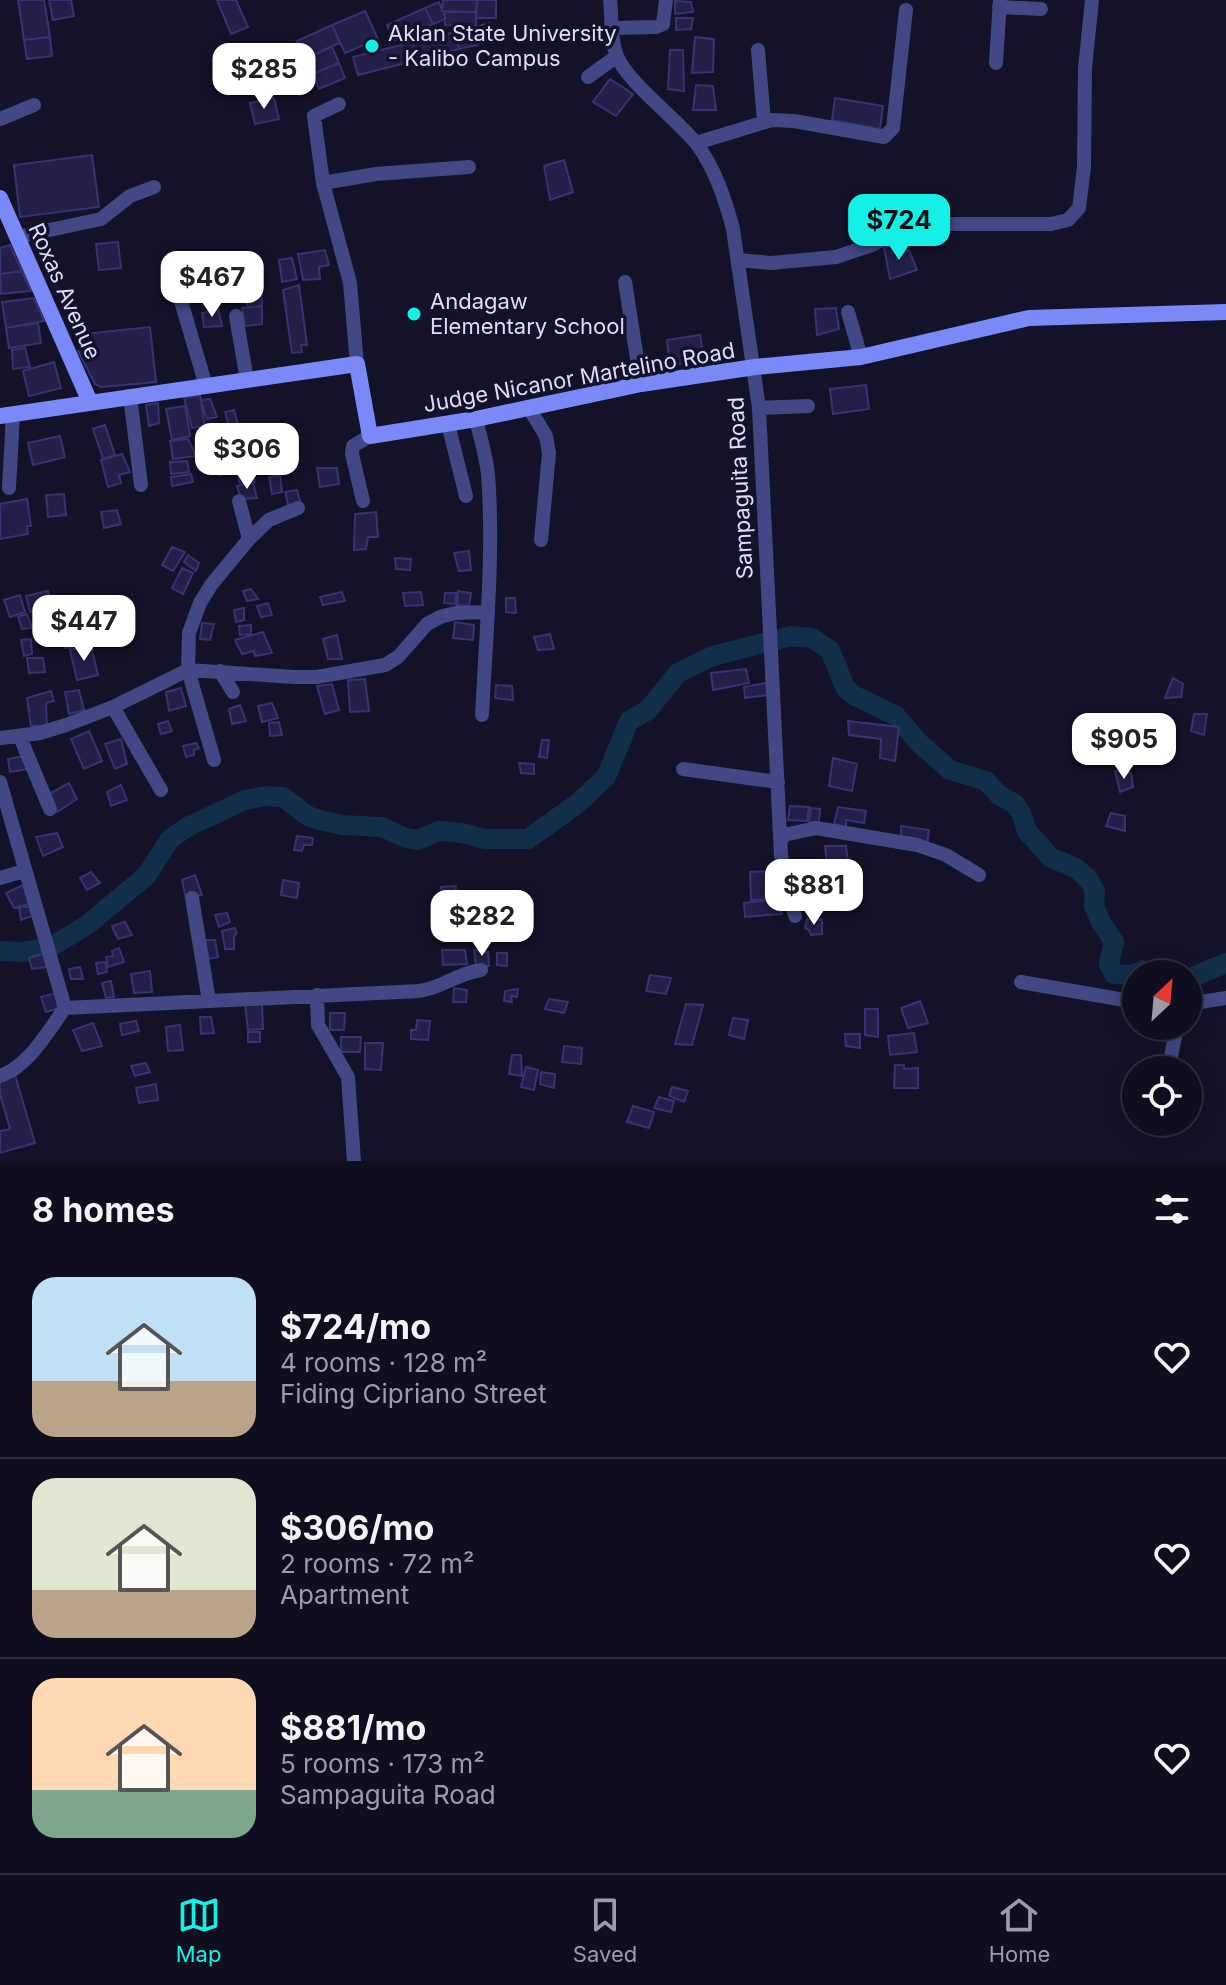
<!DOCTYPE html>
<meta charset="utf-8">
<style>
:root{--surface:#0e0e1f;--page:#171728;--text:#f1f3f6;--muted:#9b9ca4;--line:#2e2e3d;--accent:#15f0e7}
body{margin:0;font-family:Inter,sans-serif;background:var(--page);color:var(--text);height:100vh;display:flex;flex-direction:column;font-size:30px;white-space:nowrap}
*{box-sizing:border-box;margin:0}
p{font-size:26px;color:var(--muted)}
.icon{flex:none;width:44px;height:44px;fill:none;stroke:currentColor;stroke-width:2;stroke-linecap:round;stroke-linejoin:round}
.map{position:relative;height:1161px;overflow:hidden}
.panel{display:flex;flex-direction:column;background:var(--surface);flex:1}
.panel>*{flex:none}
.needle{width:52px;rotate:26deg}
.controls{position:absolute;left:1122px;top:960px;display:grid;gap:16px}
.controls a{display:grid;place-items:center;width:80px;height:80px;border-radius:50%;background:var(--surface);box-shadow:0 4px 20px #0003,0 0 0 2px var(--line);font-size:40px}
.price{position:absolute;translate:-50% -68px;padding:0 18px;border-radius:16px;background:#fff;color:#222;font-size:26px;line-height:52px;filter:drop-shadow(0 2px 4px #0008)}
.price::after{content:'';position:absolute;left:50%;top:48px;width:24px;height:18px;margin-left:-12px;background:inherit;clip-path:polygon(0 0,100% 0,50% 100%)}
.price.current{background:var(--accent);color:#111}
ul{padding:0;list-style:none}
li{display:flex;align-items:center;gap:24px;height:200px;padding:0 32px}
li+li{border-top:2px solid var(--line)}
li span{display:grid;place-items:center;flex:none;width:224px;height:160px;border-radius:24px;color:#555}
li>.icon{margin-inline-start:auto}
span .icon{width:96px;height:96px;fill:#fffc;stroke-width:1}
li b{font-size:34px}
h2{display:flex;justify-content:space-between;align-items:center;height:96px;padding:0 32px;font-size:34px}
.menu{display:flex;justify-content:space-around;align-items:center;height:112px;border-top:2px solid var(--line);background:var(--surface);font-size:22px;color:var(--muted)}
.menu a{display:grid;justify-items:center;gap:4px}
.menu .current{color:var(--accent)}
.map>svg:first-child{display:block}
</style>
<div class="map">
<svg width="1226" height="1161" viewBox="0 0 1226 1161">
<rect width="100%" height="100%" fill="#131229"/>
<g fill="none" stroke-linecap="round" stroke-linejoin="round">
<path stroke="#112e4a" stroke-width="20" d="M54,945l33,-20 59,-49 24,-37 19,-13 56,-26 21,-4 17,1 25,19 12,4 22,5 40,2 24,11 12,2 20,-9 24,2 23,6h43l49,-35 29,-27 23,-56 19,-11 30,-37 35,-17 78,-20 21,2 18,12 15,37 8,8 43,21 22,26 32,28 36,11 13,14 16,9 6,9 6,18 23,26 27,12 11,10 7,12 -1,15 7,16 13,20 -5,22 5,10 18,1 11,-5 9,4
M0,951l22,1 21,-3
M1188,979l38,-16"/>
</g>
<path fill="#222049" stroke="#373373" stroke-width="2" d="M18,0h26l6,37 -26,3z
M49,0h22l3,16 -21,4z
M217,0h19l12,27 -17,7z
M443,0h34l-1,12 -34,-1z
M477,0h19v18h-20z
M675,1l16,1 2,10 -18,2z
M439,2l7,17 -13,5 -8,-16z
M425,8l8,16 -39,17 -7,-16z
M365,11l13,28 -33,14 -13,-28z
M445,12h31v14l-31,-1z
M676,18h17l-2,11 -15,1z
M490,23l4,18 -35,8 -4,-17z
M332,25l8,18 -35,15 -8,-17z
M455,32l4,17 -41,11 -5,-18z
M50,37l2,19 -25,3 -3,-19z
M695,37l19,2 -1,33 -21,1z
M413,42l5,18 -60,15 -5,-18z
M332,47l7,16 -27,11 -7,-16z
M670,50h13l1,41 -16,-2z
M339,63l6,15 -26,11 -7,-15z
M610,79l23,15 -17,22 -23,-14z
M696,85l17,1 3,24h-23z
M274,98l5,21 -24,5 -5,-21z
M835,98l48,8 -3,23 -48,-9z
M92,155l7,52 -79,10 -6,-52z
M564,160l9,32 -23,8 -6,-34z
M886,198l6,25 -15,4 -12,-26z
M118,242l3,26 -22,2 -3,-26z
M895,244l6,9 8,-3 8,20 -27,9 -6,-31z
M10,245l12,26 -22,3v-26z
M325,250l4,15 -10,2 1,12 -17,1 -5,-26z
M292,258l5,21 -15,3 -3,-22z
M22,271l9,20 -30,3 -1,-20z
M261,284l1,22 -14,2 -4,-22z
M299,285l8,60h-6l1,7 -10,1 -9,-63z
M34,298l10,23 -38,7 -4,-26z
M262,306v18l-17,2 -3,-18z
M836,308l3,21 -22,6 -2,-26z
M218,309l4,17 -18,1 -2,-14z
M38,323l3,20 -32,5 -3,-20z
M150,327l6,55 -55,5 -6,-3 -17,-33 11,-4 -6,-13z
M700,335l4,24 -34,7 -3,-26z
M25,348l5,19 -17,2 -1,-19z
M54,362l7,26 -32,8 -6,-25z
M866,385l3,24 -36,5 -3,-25z
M200,395l5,31 -13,2 -8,-30z
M210,399l7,18 -10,2 -6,-19z
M158,403l1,20 -10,3 -3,-21z
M185,406l5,30 -18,4 -6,-31z
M234,410l8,28 -9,3 -8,-29z
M105,425l10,30 -12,4 -10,-30z
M220,426l8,46 -9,3 -10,-47z
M207,429l3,18 -9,2 -4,-18z
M249,431l4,19 -7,1 -3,-19z
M253,431l8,1 1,13 -7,2z
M60,436l5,21 -32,8 -5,-22z
M188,439l8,17 -23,3 -3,-18z
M262,448l2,15 -7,2 -2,-15z
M211,449l3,14 -8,3 -4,-15z
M122,454l8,18 -11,3 2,8 -13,4 -7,-27z
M187,461l2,11 -18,2 -1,-12z
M317,468h20l2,16 -19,3z
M253,469l2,13 -15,2 -3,-13z
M191,474l2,8 -21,4 -1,-9z
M280,475l2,17 -10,2 -3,-17z
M253,483l4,15 -16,1 -4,-13z
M297,490l4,14 -12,4 -4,-16z
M64,494l2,21 -18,2 -2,-22z
M27,499l4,27h-4l1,8 -28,5v-35z
M117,510l4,14 -17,4 -3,-16z
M376,512l2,25h-10l-2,12 -12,1 1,-36z
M172,547l13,5 -12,19 -11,-6z
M469,551l2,19 -12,1 -5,-18z
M188,555l11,8 -3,8 -12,-9z
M395,558l16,1 -1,11 -14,-1z
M182,568l11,5 -10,21 -11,-6z
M251,589l7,10 -11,2 -4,-10z
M48,591l4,15 -22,6 -4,-16z
M458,591l13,2 -2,13 -12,-1z
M342,592l3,9 -22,4 -3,-8z
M421,592l2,13 -18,1 -2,-13z
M445,593h11l-1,11 -11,-1z
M20,595l5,17 -15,5 -6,-17z
M506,598h9l1,15 -10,-1z
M268,603l4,12 -11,2 -4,-11z
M244,608v12l-8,2 -2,-12z
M27,614l5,14 -10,1 -4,-12z
M66,615l3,17h-9l-4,-15z
M455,622l19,3 -1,15 -20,-2z
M202,623l12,1 -4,16 -10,-1z
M251,625v9l-11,1 -1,-9z
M54,627l7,17 -12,1 -4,-16z
M34,631h9l3,12 -11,-2z
M263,632l9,21 -17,3 -1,-5 -12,3 -7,-14z
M70,634l3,14h-8l-3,-13z
M550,634l4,15 -16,1 -4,-13z
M337,635l5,24h-14l-5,-20z
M31,639l1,15 -8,2 -3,-16z
M84,647l1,5 7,-2 6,25 -21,5 -7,-30z
M27,658h16l2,14 -16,1z
M746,669l3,14 -36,7 -2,-17z
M1173,678l10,6 -2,13 -16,1z
M365,679l4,32 -19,1 -2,-32z
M766,683l3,12 -24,3 -1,-11z
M332,684l7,26 -14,4 -8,-28z
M496,685l16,1 1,14 -18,-2z
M181,688l5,18 -17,5 -3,-19z
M79,690l5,20 -15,4 -4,-22z
M51,691l3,10 -8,2 1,23h-16l-4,-28z
M272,703l6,15 -16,4 -4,-16z
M240,705l6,16 -14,3 -3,-15z
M1194,714h13l-3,21 -13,-4z
M168,721l4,10 -11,3 -3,-10z
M848,721l51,6 -4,34 -15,-3 1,-19 -32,-4z
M279,722l3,13 -12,1 -1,-13z
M89,731l13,30 -18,8 -13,-30z
M121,739l6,25 -12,5 -10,-25z
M542,740h7l-2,18 -8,-1z
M196,743l3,5 -5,2v5l-8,2 -3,-11z
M25,756l2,13 -17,3 -2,-13z
M833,758l24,6 -5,27 -23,-5z
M519,763l15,1v10l-13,-1z
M1115,771l16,2 2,14 -13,5z
M69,783l8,16 -20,13 -8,-18z
M121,785l6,15 -16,6 -4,-14z
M790,806l19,1 -2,14 -19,-1z
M838,807l28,4 -2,12 -18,-3v7l-12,-3z
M811,808l9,1 -1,14 -10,-1z
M1111,813l14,3v15l-19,-5z
M901,826l28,4 -2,16 -26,-7z
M57,833l6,14 -20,9 -7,-19z
M297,836l16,2 -1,7h-8l-2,6 -8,-1z
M825,846h21l2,16 -21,2z
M772,871l1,10h-5l2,18 -19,1 -1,-28z
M91,872l9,11 -13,7 -7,-12z
M195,875l7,20 -16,4 -4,-19z
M283,880l16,3 -2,15 -16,-3z
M23,885l6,19 -15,4 -8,-15z
M456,886l-1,13h-13l-1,-12z
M779,899l3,15 -37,3 -1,-14z
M19,907h11l2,9 -11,4z
M227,913l3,9 -11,5 -4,-12z
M807,919l15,1v14l-11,1 -2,-5 -4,-2z
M125,922l7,13 -14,4 -6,-13z
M235,928l2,5 -3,3v13h-9l-3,-18z
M205,940h10l3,17 -10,2z
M119,948l5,14 -16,5 -2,-10 7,-1 -1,-5z
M442,950h23l2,14 -24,1z
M474,950l14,2 1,14h-13z
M44,953l3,14 -15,2 -3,-11z
M497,953h10v13l-10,-1z
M105,962l2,10 -9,2 -2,-11z
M80,967l3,12h-12l-2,-10z
M150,971l2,21 -18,1 -3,-19z
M650,975l21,3 -5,16 -20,-3z
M111,981l3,16 -8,1 -4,-15z
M454,988l13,2 -1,12h-13z
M518,989l-1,8 -6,-1 1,6 -8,-1 1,-10z
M56,993l3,15 -13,4 -5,-15z
M549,999l19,3 -4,11 -19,-4z
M920,1001l8,22 -20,5 -7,-20z
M245,1004h17l1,25 -15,1z
M686,1004l17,1 -11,40 -17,-1z
M865,1009h13v28l-13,-2z
M330,1013h15l-1,17h-14z
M200,1017h11l3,16 -13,1z
M733,1018l15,2 -4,19 -15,-4z
M417,1020l13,1 -2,19 -17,-1v-9h5z
M136,1021l3,10 -17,4 -2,-11z
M93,1023l9,23 -20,5 -9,-21z
M180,1025l3,25 -15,1 -2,-24z
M248,1032h12v10h-12z
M914,1033l3,19 -27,3 -2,-19z
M845,1034h15v14l-14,-2z
M341,1037h20l-1,15h-19z
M365,1043h18l-2,27 -16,-1z
M564,1046l18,2 -1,16 -19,-2z
M512,1055h9l1,21 -13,-2z
M146,1063l4,9 -15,4 -4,-10z
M895,1065h9v4l14,-1v20h-24z
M526,1067l12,3 -4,20 -13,-3z
M541,1072l14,2 -1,14 -14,-4z
M15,1075l20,68 -35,10v-22l10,-2 -10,-35v-15z
M156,1084l2,16 -19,3 -3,-15z
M672,1087l16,4 -4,11 -15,-6z
M659,1097l15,4 -3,11 -17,-4z
M633,1106l21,6 -5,16 -22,-6z"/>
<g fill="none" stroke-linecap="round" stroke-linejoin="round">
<path stroke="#414885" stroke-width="14" d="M610,0c2,17 0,40 7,56 10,26 60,63 79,87 19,25 29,56 37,86l26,179 22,448 14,60
M999,7l42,2
M613,28l43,-1 7,-3 3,-24
M758,50l6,72
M996,63l4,-63
M588,77l29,-21
M339,104l-25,12 9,67 27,100 7,81
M0,119l34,-14
M696,143l76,-23 22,1 90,16 9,-9 13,-118
M323,183l53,-9 93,-7
M17,237l84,-18 29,-23 24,-9
M738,260l33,3 65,-6 36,-12 22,-12 46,-9h111l17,-4 11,-12 5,-41 1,-99 7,-68
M625,282l16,102
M181,301l25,85
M848,312l13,45
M236,316l11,64
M130,396l11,89
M529,408l17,28 3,17 -8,87
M759,408l49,-2
M476,419c4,18 10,36 12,55 6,79 -2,161 -6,241
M448,424l18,72
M9,488l4,-74
M239,501l10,38
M363,501l-11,-47 1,-8 17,-10
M220,671l13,21
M113,707l48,83
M20,737l30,72
M0,738l40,-5 26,-8 47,-18 75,-37 106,7h23l68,-12 13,-8 29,-33 13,-7 15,-4 33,-1
M214,760l-26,-90 1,-37 11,-30 11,-18 38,-46 20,-19 29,-12
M683,769l95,13
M0,782l65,226 354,-17c23,-3 39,-18 62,-21
M781,841l3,-6 32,-7 101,17 29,10 33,20
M0,878l24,-7
M192,898l17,103
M1021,982l115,20
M317,995l1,30 30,52 6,84
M1188,1004l38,-6
M1170,1062l7,-36
M0,1076c29,-10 48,-45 65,-68"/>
<path stroke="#7a89f7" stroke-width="16" d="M0,198l90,204
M0,416l357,-52 13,72 106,-17 165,-35 114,-17 106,-10 168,-39 197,-6"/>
</g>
<g fill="#15f0e7" stroke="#131229" stroke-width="3">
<circle cx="372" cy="46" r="8"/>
<circle cx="414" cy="314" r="8"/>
</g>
<g text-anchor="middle" stroke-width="7" stroke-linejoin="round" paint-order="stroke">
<g font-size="22" fill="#dddefd" stroke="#131229" text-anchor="start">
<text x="388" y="41">Aklan State University<tspan x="388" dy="25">- Kalibo Campus</tspan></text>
<text x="430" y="309">Andagaw<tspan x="430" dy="25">Elementary School</tspan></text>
</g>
<g font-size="22" fill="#dddefd" stroke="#131229">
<text transform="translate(65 291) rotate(66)" y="8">Roxas Avenue</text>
<text transform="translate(579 377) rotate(-10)" y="8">Judge Nicanor Martelino Road</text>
<text transform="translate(740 488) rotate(-93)" y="8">Sampaguita Road</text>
</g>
</g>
</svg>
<div class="controls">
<a><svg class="needle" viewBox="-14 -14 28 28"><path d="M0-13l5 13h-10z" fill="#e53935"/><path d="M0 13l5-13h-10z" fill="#9b9ca4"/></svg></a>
<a><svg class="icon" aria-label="locate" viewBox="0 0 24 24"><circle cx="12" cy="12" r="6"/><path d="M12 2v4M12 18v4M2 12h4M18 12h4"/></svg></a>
</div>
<b class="price" style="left:264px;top:111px">$285</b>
<b class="price current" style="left:899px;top:262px">$724</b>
<b class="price" style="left:212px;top:319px">$467</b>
<b class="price" style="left:247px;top:491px">$306</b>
<b class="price" style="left:84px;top:663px">$447</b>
<b class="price" style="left:1124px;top:781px">$905</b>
<b class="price" style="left:814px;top:927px">$881</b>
<b class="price" style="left:482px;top:958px">$282</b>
</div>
<section class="panel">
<h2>8 homes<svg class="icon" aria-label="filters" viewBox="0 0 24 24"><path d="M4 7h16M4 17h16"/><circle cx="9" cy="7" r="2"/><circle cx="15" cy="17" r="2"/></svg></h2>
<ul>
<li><span style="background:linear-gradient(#bfe0f5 65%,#b9a48a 0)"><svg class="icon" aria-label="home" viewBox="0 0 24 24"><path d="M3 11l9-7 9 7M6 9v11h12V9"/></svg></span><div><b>$724/mo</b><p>4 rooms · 128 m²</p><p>Fiding Cipriano Street</p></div><svg class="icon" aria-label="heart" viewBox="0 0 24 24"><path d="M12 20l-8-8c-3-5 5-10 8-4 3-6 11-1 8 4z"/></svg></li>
<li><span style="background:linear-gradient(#dfe7d0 70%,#b9a48a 0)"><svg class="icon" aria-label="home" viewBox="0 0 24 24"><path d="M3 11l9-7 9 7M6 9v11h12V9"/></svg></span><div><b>$306/mo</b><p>2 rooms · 72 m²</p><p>Apartment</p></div><svg class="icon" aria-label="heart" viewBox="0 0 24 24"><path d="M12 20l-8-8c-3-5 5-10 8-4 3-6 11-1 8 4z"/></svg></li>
<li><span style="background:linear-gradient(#ffd9b3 70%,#7fa58c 0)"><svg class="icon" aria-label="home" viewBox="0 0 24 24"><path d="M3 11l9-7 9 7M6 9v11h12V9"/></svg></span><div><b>$881/mo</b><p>5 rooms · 173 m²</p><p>Sampaguita Road</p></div><svg class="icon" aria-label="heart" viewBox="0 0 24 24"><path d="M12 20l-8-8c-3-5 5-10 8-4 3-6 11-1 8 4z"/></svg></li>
</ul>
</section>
<nav class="menu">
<a class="current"><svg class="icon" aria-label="map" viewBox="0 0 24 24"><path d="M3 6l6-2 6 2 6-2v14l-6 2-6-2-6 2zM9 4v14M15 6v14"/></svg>Map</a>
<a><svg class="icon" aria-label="saved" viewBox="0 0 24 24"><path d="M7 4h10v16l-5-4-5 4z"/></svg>Saved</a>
<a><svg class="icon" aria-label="home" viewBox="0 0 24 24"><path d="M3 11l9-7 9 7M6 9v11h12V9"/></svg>Home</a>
</nav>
